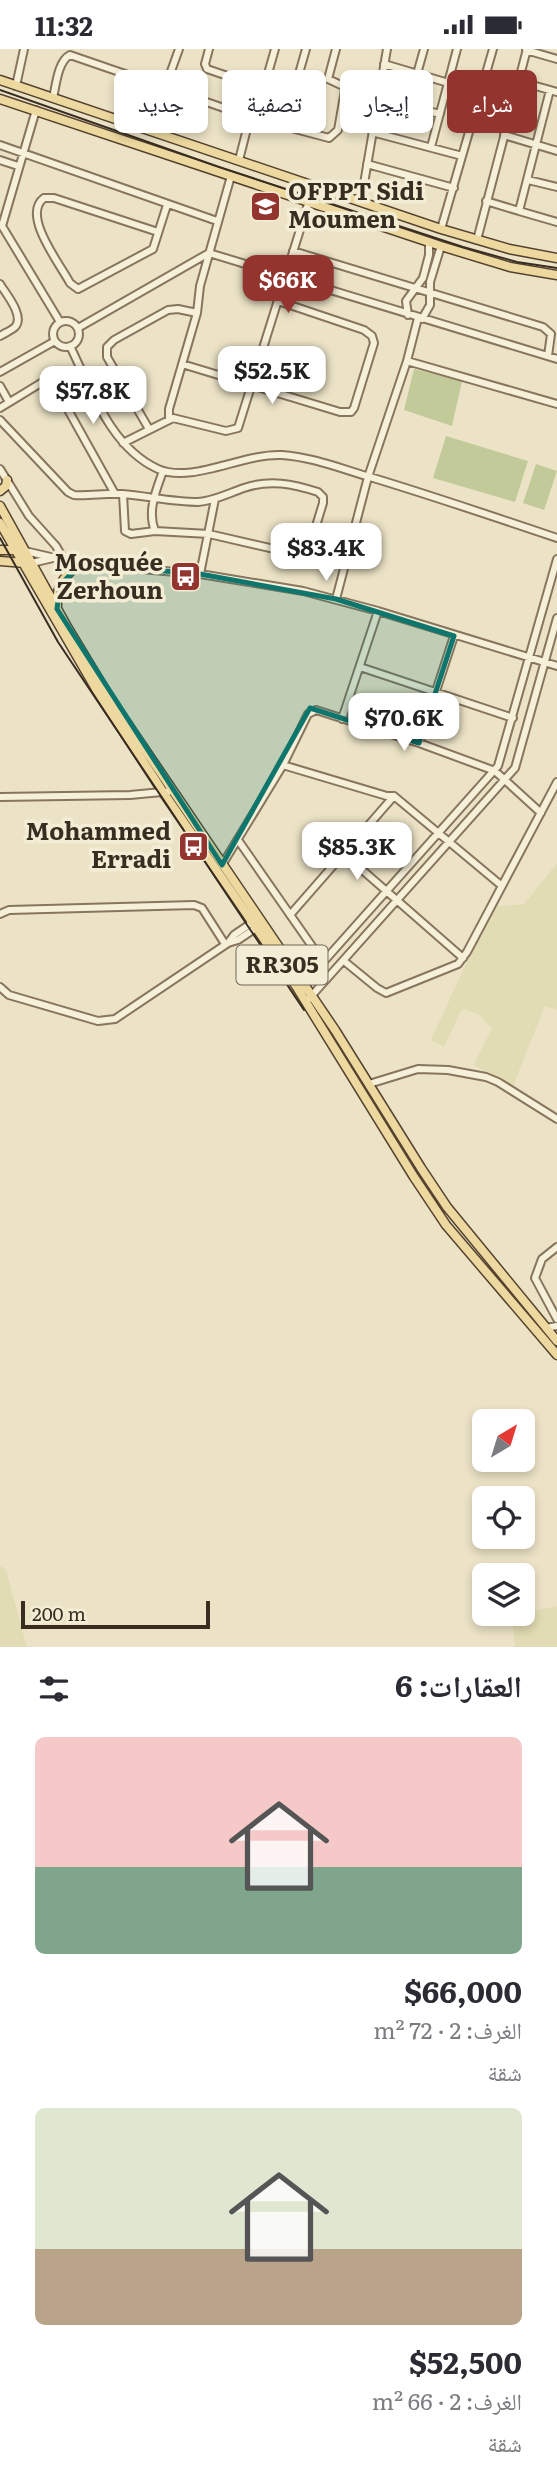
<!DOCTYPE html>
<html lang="ar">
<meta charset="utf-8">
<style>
:root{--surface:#fff;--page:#f7f7f7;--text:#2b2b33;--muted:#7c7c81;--accent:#93342f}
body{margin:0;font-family:Literata,"Noto Naskh Arabic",serif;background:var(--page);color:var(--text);direction:rtl;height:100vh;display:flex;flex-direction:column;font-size:26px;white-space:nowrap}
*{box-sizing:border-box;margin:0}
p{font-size:23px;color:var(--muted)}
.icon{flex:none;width:38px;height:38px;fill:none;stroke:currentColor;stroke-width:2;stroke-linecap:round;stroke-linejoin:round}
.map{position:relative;height:1598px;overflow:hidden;direction:ltr}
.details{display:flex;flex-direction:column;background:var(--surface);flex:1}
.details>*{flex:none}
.banner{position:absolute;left:21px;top:21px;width:516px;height:63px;direction:rtl;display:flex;gap:14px}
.needle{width:46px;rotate:38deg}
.buttons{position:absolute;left:472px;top:1360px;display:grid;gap:14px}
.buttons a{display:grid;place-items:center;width:63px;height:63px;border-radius:10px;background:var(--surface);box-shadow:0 4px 10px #0003;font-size:35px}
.scale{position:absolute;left:21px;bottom:18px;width:189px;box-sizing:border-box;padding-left:7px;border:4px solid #382d20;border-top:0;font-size:19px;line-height:24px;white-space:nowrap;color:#382d20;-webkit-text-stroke:5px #f4edd5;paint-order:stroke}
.price{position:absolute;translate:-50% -60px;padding:0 16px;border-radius:14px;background:#fff;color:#222;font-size:23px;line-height:46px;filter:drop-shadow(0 2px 4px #0008)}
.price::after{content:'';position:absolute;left:50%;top:42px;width:21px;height:16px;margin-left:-10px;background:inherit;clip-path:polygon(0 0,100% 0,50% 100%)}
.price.on{background:var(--accent);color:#fff}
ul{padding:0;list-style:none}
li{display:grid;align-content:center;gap:14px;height:371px;padding:0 35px}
li span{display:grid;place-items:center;height:217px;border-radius:10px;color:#555}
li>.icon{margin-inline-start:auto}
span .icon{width:126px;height:126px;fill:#fffc;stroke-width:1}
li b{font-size:30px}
h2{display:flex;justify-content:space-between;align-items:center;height:84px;padding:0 35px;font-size:30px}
.chip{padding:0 24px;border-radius:10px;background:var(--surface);box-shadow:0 4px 10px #0003;font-size:24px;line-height:63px}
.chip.on{background:var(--accent);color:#fff}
.status{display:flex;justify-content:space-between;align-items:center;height:49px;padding:0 35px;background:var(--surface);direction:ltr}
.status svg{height:19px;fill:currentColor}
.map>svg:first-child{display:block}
</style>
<div class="status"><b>11:32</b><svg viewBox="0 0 49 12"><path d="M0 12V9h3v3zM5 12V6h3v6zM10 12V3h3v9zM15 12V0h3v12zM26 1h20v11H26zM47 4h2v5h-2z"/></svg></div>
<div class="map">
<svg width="557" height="1598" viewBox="0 0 557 1598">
<rect width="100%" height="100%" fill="#ece3c6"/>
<path fill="#e2dcb4" d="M557,814v147l-12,-4 -32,80 -40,-21 19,-36 -15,-16 -15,-4 -18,38 -13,-7 61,-133 32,-3z
M0,1517l6,4 21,77h-27z
M557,1557v41h-42l-3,-32z"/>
<path fill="#c2ca9a" d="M414,320l48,12 -10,45 -48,-16z
M446,387l82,25 -13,41 -82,-24z
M536,415l21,7 -13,39 -21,-7z"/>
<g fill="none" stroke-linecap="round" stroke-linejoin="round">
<defs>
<path id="minor" d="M209,0l-4,15 2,5 56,19
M526,1l31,9
M384,15l129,38
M417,25l7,-25
M518,32l39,11
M16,37l8,-37
M165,39l14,-39
M53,49c3,-13 5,-37 17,-43l180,62 79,21 9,-8 7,-40 -2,-4 -15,-7 8,-30
M378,49l62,16
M36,61l-34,116 58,96
M255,70l20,-70
M284,77l22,-77
M372,83l90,24
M504,86l53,16
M0,96l217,76
M431,98l26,-98
M0,111l18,6
M239,111l11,-43
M367,115l87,24
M528,131l29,7
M361,152l26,-152
M486,152l33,10 31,-121
M519,162l38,11
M441,180l52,-180
M158,183l-104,-34h-10c-23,17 16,66 26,85l8,6 75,-40 14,-44
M477,191l50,-191
M293,202l250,76 8,7 -3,22
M0,235c6,10 25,32 15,43 -3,3 -10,6 -15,9
M408,266l-2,-14 17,-23 6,-23v-13
M422,270l8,-14v-23l11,-36
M53 285a13 13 0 1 1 26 0a13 13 0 1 1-26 0Z
M78,279l131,-75 348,106
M70,297c21,43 41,102 88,123 34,15 85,-16 124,-14 30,2 60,14 88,22 63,19 125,40 187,61
M407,312l150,43
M182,315l158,48h11l3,-4 20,-65 -2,-7 -8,-6 -86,-29
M0,323l55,-31
M0,337l9,16
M0,359l41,-25 11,-2 63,113
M169,370v-10l28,-96 3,-27 31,-110
M0,371l68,72 6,3c16,1 32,-2 48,-1 25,2 51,8 76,8 16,-1 31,-9 46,-14 26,-9 49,-4 74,4l5,5v6l-14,46 -13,5 -87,-20 -54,-3c-8,-20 1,-40 8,-60
M149,380l-42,-72v-10l7,-7 54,-30 10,-1 19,4
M123,394l50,-25 53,13 12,-3 71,-227
M0,420l29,47 27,30 8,14
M123,445l2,37 6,3 24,-3
M25,502l56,13 119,10 103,17 75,20 179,55
M32,514l21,-5
M200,525l15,-75
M336,550l32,-122 39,-116 11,-43
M360,618l153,51
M342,670l36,-108
M419,694l35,-107
M283,716l104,31h7l108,90
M0,748l130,-2 43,-4
M238,791l85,122
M344,805l119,104
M222,816l61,-100 25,-51 8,-4 103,33 76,28 46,42
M0,865l9,-4 185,-5 8,3 23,36
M290,866l104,-119
M228,894l10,-3 21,-14
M344,912l33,27 9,5 72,-29 9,-12 90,-170
M301,934l16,-14 181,-203 59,-207
M0,938l9,8 89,26 17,-2 113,-76 6,-8 22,-15
M306,953l209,-234 42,-150
M369,1035l49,-15 30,1 38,7 12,5 59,37
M557,1198l-15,12 -7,19 22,41
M546,1279l11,-2"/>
<path id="major" d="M0,31l441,149 68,20 48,9
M0,50l441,147 69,21 47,8
M0,442l6,-5 1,-6
M0,457l66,119 44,73 225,332 86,138 26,39 110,134
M0,474l96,166 67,103 133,194 118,191 32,48 111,130
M0,501h18
M0,512l25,2
M57,557c-1,-19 8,-33 24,-42"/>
</defs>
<use href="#minor" stroke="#87755d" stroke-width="10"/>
<use href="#major" stroke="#554330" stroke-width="11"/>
<use href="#minor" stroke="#f7f0d9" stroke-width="6"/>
<use href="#major" stroke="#edd9a0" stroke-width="8"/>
<path stroke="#382d20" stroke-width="2" d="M0,41l219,77 244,80 54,15 40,6
M0,489l58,104 246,368"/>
</g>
<path fill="#0f766e" fill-opacity="0.2" stroke="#0f766e" stroke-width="5" stroke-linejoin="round" d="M81,515l119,10 136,25 118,37 -35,107 -109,-35 -88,157 -165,-256 3,-24z"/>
<defs>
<symbol id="university-square" viewBox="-11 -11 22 22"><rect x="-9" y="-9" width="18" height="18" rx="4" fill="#93342f" stroke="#f4edd5"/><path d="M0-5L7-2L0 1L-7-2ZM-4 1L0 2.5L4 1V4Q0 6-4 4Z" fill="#fff"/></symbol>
<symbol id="bus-square" viewBox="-11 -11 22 22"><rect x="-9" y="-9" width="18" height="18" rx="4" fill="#93342f" stroke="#f4edd5"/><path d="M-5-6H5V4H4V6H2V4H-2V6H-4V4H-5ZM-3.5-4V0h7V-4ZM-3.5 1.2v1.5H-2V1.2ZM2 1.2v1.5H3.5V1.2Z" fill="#fff"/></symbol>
</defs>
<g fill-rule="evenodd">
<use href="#university-square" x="248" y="140" width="35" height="35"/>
<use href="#bus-square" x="168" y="510" width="35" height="35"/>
<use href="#bus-square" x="176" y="780" width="35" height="35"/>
</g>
<g text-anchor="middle" stroke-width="7" stroke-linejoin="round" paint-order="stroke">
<rect fill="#f4edd5" stroke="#706756" stroke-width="2" x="236.5" y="896.5" width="91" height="39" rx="5"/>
<g font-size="23" font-weight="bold" fill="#382d20">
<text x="282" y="924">RR305</text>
</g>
<g font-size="24" font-weight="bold" fill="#382d20" stroke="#f4edd5" text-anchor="end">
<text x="288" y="151" text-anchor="start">OFPPT Sidi<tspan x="288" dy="28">Moumen</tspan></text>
<text x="163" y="522">Mosquée<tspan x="163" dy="28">Zerhoun</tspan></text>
<text x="171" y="791">Mohammed<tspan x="171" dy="28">Erradi</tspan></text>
</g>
</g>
</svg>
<div class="buttons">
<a><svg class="needle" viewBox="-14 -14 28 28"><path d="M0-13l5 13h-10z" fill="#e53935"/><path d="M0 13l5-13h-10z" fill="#7c7c81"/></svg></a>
<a><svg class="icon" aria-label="locate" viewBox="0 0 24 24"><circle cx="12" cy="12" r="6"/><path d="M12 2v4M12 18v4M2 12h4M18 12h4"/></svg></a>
<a><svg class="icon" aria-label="layers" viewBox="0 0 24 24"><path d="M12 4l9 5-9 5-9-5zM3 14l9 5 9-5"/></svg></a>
</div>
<div class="scale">200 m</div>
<b class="price on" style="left:288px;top:266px">$66K</b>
<b class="price" style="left:272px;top:357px">$52.5K</b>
<b class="price" style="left:93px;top:377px">$57.8K</b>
<b class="price" style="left:326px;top:534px">$83.4K</b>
<b class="price" style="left:404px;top:704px">$70.6K</b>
<b class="price" style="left:357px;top:833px">$85.3K</b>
<div class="banner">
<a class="chip on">شراء</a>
<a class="chip">إيجار</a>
<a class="chip">تصفية</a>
<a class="chip">جديد</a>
</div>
</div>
<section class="details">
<h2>العقارات: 6<svg class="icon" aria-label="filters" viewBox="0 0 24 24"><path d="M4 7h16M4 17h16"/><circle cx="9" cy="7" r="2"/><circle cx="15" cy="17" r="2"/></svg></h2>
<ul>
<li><span style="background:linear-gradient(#f6c9c9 60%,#7fa58c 0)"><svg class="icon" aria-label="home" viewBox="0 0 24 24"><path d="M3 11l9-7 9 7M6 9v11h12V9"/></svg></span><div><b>$66,000</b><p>الغرف: 2 · 72 m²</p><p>شقة</p></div></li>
<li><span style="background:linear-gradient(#dfe7d0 65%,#b9a48a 0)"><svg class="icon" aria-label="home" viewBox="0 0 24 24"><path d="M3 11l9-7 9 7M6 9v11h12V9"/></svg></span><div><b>$52,500</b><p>الغرف: 2 · 66 m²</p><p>شقة</p></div></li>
</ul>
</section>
